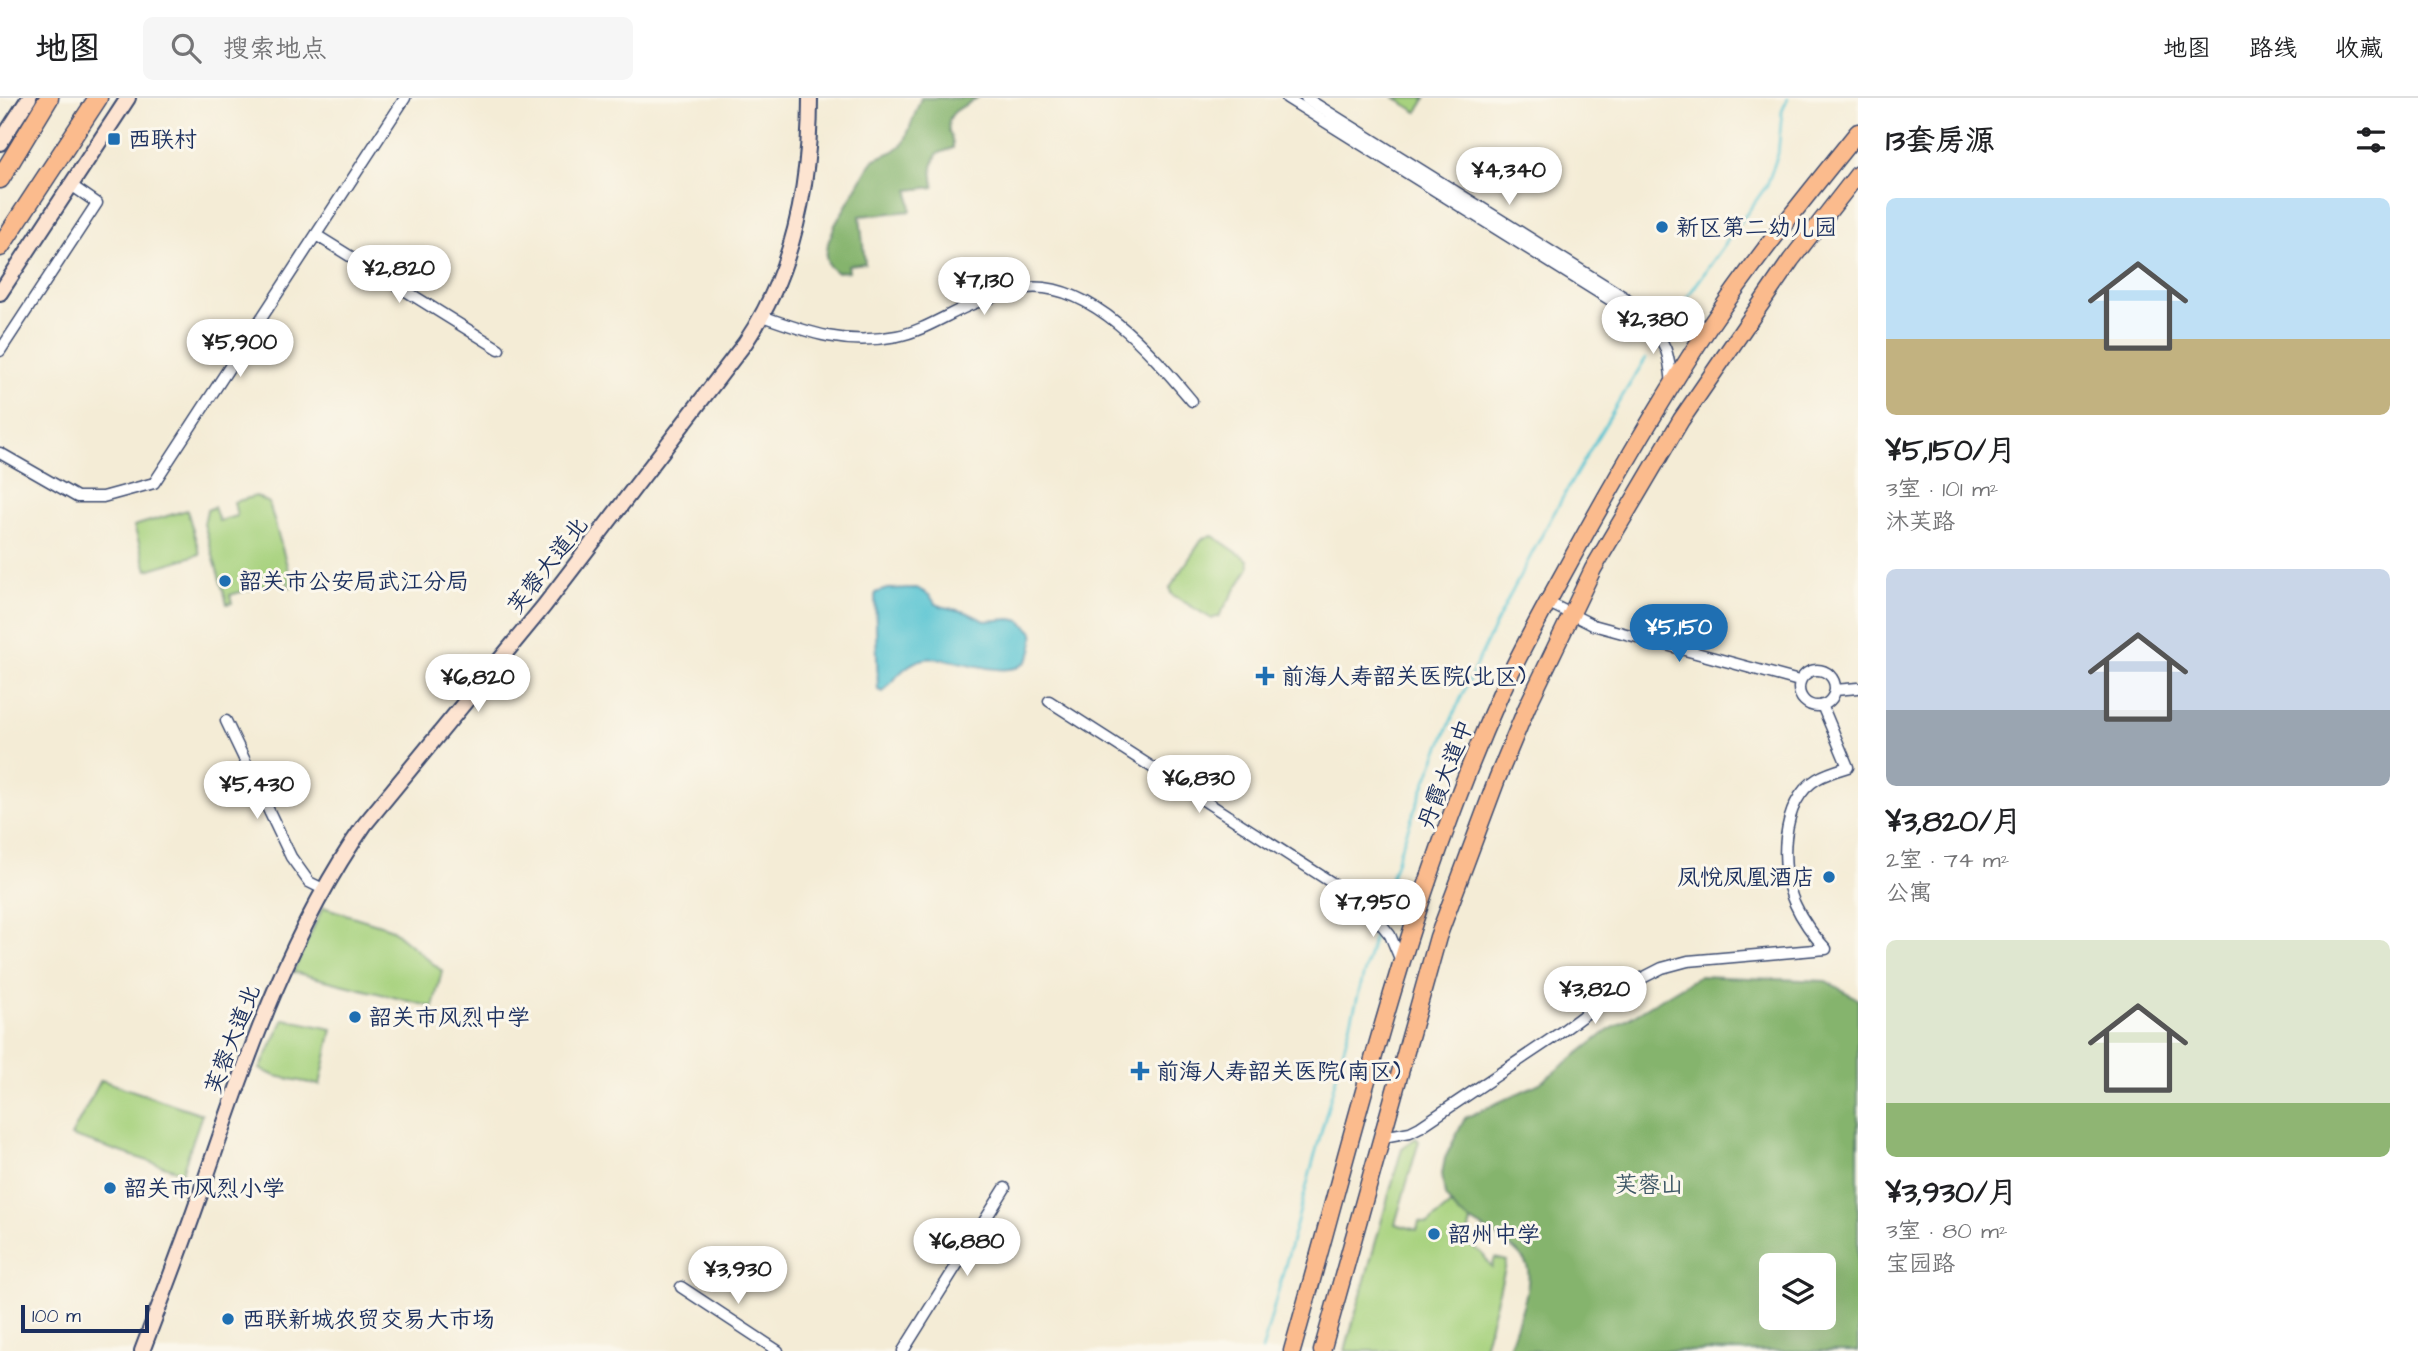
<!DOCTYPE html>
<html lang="zh">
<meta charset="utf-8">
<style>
:root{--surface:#fff;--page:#f6f6f6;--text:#202124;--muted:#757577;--line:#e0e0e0;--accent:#1f6fb2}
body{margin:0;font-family:"Architects Daughter","LXGW WenKai TC",sans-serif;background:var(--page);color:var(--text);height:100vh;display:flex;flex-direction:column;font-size:26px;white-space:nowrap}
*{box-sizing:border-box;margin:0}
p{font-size:23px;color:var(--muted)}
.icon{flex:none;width:38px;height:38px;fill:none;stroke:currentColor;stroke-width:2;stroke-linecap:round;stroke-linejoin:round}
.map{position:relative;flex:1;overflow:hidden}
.side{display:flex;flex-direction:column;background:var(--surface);width:560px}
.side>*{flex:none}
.buttons{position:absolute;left:1759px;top:1155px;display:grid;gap:14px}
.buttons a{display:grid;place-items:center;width:77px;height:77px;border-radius:10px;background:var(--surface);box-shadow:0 7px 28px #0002;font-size:35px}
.scale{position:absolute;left:21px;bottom:18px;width:128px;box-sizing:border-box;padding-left:7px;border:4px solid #1b2f5e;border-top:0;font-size:19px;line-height:24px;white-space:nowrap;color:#1b2f5e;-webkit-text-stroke:5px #fbf7ec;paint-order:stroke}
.price{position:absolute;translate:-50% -60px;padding:0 16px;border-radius:24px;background:#fff;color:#222;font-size:23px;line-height:46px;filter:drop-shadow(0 2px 4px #0008)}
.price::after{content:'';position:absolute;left:50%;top:42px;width:21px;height:16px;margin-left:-10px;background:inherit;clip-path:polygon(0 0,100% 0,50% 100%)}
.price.selected{background:var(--accent);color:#fff}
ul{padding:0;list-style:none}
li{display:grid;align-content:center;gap:14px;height:371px;padding:0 28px}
li span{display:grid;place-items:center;height:217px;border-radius:10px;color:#555}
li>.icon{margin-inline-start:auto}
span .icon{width:126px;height:126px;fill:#fffc;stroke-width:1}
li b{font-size:30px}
h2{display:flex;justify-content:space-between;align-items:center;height:84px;padding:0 28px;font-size:30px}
header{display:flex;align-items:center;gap:42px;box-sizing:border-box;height:98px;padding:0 35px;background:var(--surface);border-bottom:2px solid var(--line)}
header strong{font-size:33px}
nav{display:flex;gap:38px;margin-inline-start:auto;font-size:24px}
.search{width:490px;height:63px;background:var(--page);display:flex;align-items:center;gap:18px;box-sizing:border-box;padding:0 24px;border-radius:10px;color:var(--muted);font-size:26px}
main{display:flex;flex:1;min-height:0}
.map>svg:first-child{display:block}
</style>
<header>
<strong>地图</strong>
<div class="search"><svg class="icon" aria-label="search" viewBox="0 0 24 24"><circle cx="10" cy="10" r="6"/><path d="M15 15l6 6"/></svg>搜索地点</div>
<nav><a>地图</a><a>路线</a><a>收藏</a></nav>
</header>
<main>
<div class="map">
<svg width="1858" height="1253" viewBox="0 0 1858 1253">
<rect width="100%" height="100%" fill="#fbf7ec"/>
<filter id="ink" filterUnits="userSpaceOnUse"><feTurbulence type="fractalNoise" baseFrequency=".0143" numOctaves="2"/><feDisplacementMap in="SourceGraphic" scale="14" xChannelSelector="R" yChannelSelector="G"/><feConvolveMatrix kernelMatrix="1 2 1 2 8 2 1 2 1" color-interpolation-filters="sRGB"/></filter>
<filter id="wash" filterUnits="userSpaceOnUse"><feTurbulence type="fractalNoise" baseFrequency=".00686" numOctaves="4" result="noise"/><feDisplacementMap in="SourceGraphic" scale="28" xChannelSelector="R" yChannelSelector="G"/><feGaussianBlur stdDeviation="1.57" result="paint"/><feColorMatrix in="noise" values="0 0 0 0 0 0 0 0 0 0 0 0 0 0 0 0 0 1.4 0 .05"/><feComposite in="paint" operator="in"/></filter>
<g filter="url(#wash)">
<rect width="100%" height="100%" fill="#f4ecd6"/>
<path fill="#a7d27e" stroke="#61806e" stroke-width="2" d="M1395,0h31l-9,14z
M256,398l13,7 24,83 -4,1 -3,-8 -56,16 2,8 -5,1 -23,-80 3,-14 7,-3 5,14 18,-5 -3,-14z
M187,412l13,44 -53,16 -13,-44z
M1213,438l35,24 1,8 -30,48 -7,3 -41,-25 -1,-6 33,-50z
M323,809l67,21 52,43 -9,36 -140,-35z
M284,921l48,10 -12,56 -45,-9 -15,-7z
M101,982l101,34 -20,58 -111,-36z
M1416,1040l3,3 -24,83 22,6 2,-8 9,2 22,-19 21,17 -5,21 15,9 11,15 3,-9 12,3 -24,90h-138l57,-203z"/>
<path fill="#85b46d" stroke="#507266" stroke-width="2" fill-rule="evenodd" d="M921,0h56c-13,10 -32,12 -28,33 2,7 5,10 4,17l-16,6 -5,13 2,20 -25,3 2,21 -51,5 5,47 -17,2 1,6 -13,1 -7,-6 -3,-8 2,-15 7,-18 33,-57 7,-9 19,-8 10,-8z
M1699,878l127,5 32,18v352h-350c6,-21 26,-65 19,-85 -7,-20 -51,-41 -69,-53l-13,-17 -3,-22 3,-16 20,-40 75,-35 66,-51zM1824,1167v53h-53v-53z"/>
<path fill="#58c4d2" stroke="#3a7a98" stroke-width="2" d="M917,490l12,7 7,9 8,3 22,5 19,9 26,-2 10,2 12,11c6,69 -74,20 -108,27 -20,4 -29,19 -42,33l-5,-2 -3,-97 12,-4z"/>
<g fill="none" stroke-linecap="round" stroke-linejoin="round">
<path stroke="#58c4d2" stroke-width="2.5" d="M1686,201l81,-114 11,-31 4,-43 6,-13
M1387,792c59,-186 155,-367 259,-532
M1262,1253l114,-422"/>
</g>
</g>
<g filter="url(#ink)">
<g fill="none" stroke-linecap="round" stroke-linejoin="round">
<defs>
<path id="street" d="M1287,0l357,223c23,19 25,34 28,63
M1306,0l361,226 24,5 20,-5
M316,137l183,114
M762,218c47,17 84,30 135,20 27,-5 52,-23 78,-33 17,-5 33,-13 51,-15 66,-7 128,68 166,113
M0,253l97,-148 -26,-18
M0,355l77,44h26l51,-14 251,-385
M1547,504l46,23 206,56
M1799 590a18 18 0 1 1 36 0a18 18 0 1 1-36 0Z
M1835,592l23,-2
M1049,603l316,203 25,31 11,26
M1822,607l26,62c-10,3 -21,6 -31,12 -37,22 -38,90 -22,125 8,18 19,32 31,45
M226,623l65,136 18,25 14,7
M1365,806c23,5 37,1 58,-9
M1383,1039l27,-5 10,-5 137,-92 58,-43 47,-24 26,-7 138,-12
M681,1189l97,64
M903,1253l102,-163"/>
<path id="secondary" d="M0,45l29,-45
M0,195l128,-195
M142,1253c21,-55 42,-109 61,-165 43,-125 85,-252 162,-362l179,-218 201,-263c49,-72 65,-159 65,-245"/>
<path id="primary" d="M1292,1253c63,-220 114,-446 208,-656 22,-48 48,-93 73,-139 43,-78 87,-155 136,-229 46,-68 98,-132 149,-195
M1322,1253l116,-414 59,-158 30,-72 66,-138 88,-149 110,-160 67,-86"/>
<path id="highway" d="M0,81l49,-81
M0,149l98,-149"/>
</defs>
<use href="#street" stroke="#3c4b70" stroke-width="13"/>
<use href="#secondary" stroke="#3c4b70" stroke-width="18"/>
<use href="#primary" stroke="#3c4b70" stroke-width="19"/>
<use href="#highway" stroke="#3c4b70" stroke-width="21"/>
<use href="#street" stroke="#fff" stroke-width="10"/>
<use href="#secondary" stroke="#fde4d1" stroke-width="14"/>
<use href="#primary" stroke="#fbbb8d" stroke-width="16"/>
<use href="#highway" stroke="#fbbb8d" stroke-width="18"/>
</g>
</g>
<g fill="#1f6fb2" stroke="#fbf7ec" stroke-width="2.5">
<rect x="107" y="34" width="14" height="14" rx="3.5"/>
<circle cx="1662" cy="129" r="7"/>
<circle cx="225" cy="483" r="7"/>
<path d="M1261.5 567.5h7v7h7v7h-7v7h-7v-7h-7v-7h7z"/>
<circle cx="1829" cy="779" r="7"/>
<circle cx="355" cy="919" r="7"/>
<path d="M1136.5 962.5h7v7h7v7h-7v7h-7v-7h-7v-7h7z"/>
<circle cx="110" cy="1090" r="7"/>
<circle cx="1434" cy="1136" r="7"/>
<circle cx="228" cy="1221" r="7"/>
</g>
<g text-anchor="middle" stroke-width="6" stroke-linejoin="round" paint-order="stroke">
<g font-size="23" fill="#1b2f5e" stroke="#fbf7ec" text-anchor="start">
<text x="128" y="49">西联村</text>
<text x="1676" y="137">新区第二幼儿园</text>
<text x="239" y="491">韶关市公安局武江分局</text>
<text x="1281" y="586">前海人寿韶关医院(北区)</text>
<text x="1815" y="787" text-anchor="end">凤悦凤凰酒店</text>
<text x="369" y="927">韶关市风烈中学</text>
<text x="1156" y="981">前海人寿韶关医院(南区)</text>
<text x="124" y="1098">韶关市风烈小学</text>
<text x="1448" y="1144">韶州中学</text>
<text x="242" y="1229">西联新城农贸交易大市场</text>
</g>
<g font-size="23" fill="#1b2f5e" stroke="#fbf7ec">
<text transform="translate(547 467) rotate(-52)" y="8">芙蓉大道北</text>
<text transform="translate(1445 676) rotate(-69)" y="8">丹霞大道中</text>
<text transform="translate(232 941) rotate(-69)" y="8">芙蓉大道北</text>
</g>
<g font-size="23" fill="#3e5866" stroke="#fbf7ec">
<text x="1649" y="1094">芙蓉山</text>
</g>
</g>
</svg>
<div class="buttons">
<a><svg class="icon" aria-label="layers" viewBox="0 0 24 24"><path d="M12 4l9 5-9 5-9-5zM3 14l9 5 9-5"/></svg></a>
</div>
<div class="scale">100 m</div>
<b class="price" style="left:1509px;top:109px">¥4,340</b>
<b class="price" style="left:399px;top:207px">¥2,820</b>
<b class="price" style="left:984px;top:219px">¥7,130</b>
<b class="price" style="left:1653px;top:258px">¥2,380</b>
<b class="price" style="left:240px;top:281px">¥5,900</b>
<b class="price selected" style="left:1679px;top:566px">¥5,150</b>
<b class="price" style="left:478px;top:616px">¥6,820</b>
<b class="price" style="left:1199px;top:717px">¥6,830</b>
<b class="price" style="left:257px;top:723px">¥5,430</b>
<b class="price" style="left:1373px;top:841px">¥7,950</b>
<b class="price" style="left:1595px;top:928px">¥3,820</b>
<b class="price" style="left:967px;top:1180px">¥6,880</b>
<b class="price" style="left:738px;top:1208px">¥3,930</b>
</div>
<section class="side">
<h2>13套房源<svg class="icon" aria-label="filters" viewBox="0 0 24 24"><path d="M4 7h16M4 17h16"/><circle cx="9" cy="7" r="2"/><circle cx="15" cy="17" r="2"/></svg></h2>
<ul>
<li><span style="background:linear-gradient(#bfe0f5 65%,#c2b280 0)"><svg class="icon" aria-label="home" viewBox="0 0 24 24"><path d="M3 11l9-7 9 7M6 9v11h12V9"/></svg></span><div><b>¥5,150/月</b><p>3室 · 101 m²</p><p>沐芙路</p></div></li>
<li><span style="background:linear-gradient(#c9d6e8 65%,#9aa5b1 0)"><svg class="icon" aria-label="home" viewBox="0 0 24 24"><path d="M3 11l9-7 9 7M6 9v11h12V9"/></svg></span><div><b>¥3,820/月</b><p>2室 · 74 m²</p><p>公寓</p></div></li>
<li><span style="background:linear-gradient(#dfe7d0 75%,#8fb573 0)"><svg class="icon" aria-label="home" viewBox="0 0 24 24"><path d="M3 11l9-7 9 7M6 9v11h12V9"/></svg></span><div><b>¥3,930/月</b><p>3室 · 80 m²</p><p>宝园路</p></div></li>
</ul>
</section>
</main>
